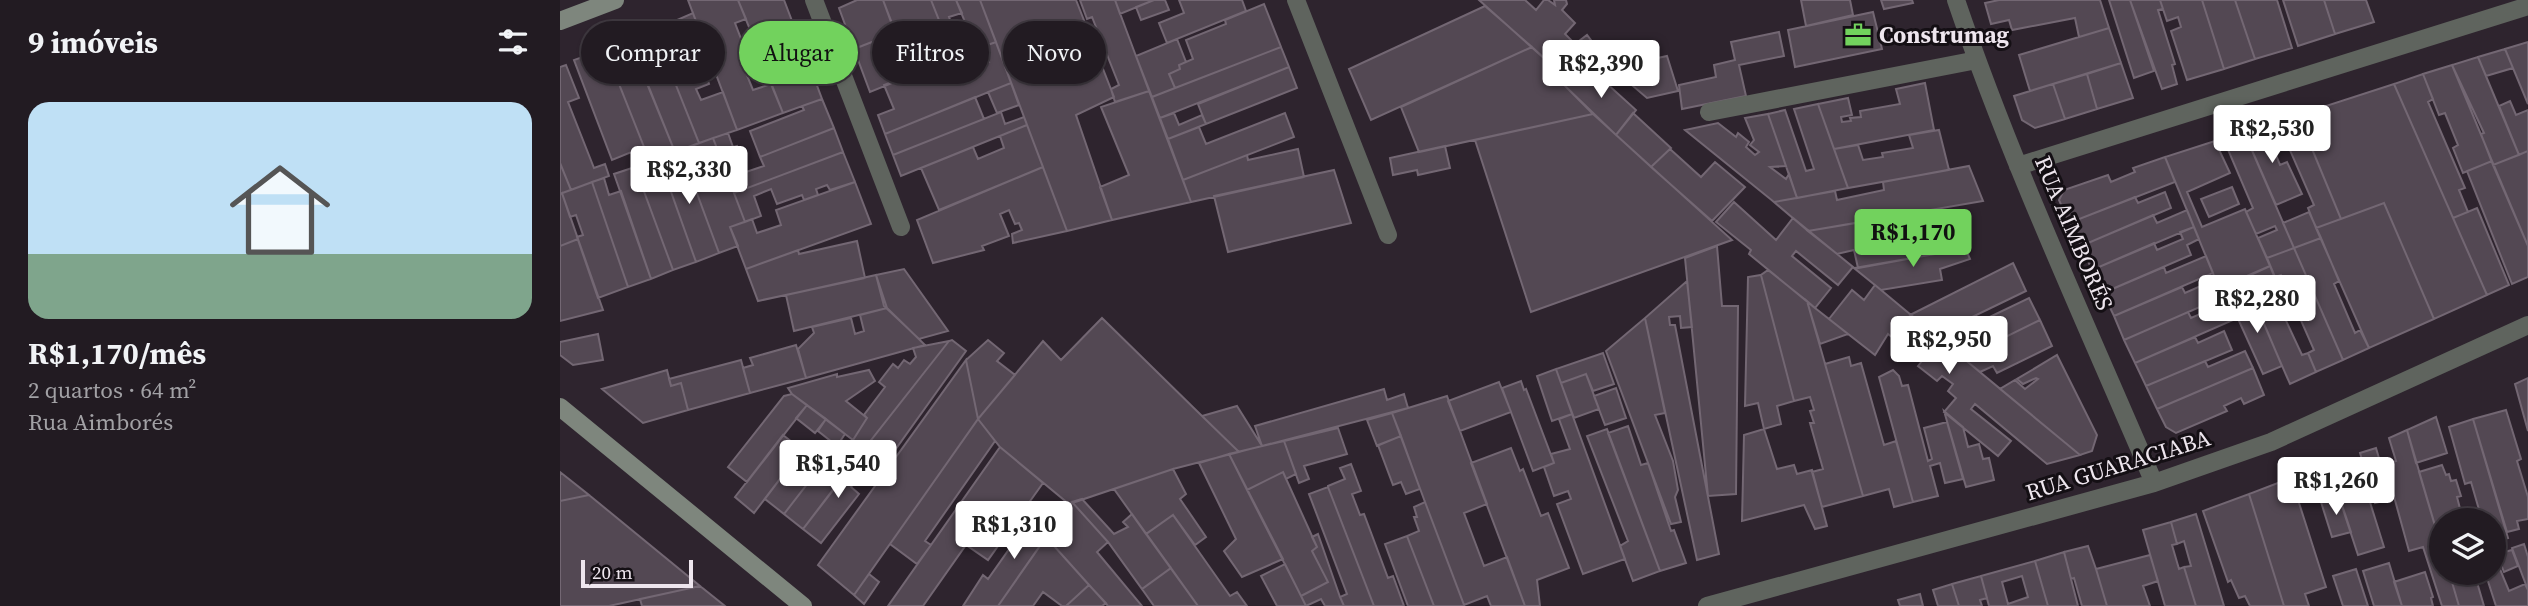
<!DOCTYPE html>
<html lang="pt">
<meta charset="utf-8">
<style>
:root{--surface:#221b22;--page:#2a242a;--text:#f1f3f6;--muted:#a2a1a5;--line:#3f3940;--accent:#72d25d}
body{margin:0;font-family:"Source Serif 4",serif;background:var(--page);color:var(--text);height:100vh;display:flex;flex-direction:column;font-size:26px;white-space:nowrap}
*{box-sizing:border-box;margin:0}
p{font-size:23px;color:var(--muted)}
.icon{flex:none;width:38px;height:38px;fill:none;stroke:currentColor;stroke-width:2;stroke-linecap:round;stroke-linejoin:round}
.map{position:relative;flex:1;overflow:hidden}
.sheet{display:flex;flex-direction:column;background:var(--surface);width:560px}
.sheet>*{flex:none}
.guide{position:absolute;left:21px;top:21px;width:665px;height:63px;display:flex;gap:14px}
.tools{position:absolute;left:1869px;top:508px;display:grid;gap:14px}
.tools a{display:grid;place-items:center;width:77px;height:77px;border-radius:50%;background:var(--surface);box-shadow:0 2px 5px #0004,0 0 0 2px var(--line);font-size:35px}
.scale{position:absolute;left:21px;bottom:18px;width:112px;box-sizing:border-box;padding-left:7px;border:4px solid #eee6ee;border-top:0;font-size:19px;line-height:24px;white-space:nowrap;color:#eee6ee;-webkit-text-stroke:5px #140f14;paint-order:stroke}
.price{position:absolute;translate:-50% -60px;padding:0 16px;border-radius:7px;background:#fff;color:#222;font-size:23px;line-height:46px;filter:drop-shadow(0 2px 4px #0008)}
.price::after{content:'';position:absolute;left:50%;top:42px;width:21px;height:16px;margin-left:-10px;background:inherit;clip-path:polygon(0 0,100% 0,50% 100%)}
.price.on{background:var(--accent);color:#111}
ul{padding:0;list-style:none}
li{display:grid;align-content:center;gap:14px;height:371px;padding:0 28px}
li+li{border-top:2px solid var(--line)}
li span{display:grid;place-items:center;height:217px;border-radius:21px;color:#555}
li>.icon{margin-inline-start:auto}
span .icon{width:126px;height:126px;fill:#fffc;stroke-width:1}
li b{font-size:30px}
h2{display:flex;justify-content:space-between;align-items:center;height:84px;padding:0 28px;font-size:30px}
.chip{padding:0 24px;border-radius:32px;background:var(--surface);box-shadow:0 2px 5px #0004,0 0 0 2px var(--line);font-size:24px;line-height:63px}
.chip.on{background:var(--accent);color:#111}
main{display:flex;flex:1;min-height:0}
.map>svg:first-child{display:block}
</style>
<main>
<section class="sheet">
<h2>9 imóveis<svg class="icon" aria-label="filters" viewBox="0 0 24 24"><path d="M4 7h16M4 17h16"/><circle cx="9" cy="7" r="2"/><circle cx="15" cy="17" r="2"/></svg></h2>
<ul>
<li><span style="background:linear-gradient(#bfe0f5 70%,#7fa58c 0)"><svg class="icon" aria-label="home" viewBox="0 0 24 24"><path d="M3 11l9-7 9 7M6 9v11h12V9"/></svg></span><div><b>R$1,170/mês</b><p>2 quartos · 64 m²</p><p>Rua Aimborés</p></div></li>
</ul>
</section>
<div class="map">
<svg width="1968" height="606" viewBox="0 0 1968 606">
<rect width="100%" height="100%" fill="#2e242e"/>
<path fill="#534853" stroke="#736773" stroke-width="2" fill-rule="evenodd" d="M128,0h50l8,19 -11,4 18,47 -7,3 7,17 18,-6 12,29 -46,17z
M178,0h46l8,21 -39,16z
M297,0h26l12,33 -41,16 -15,-41z
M323,0h48l23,58 -42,17z
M371,0h25l6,13 -13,4 5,13 13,-5 9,24 -22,9z
M396,0h24l16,42 -20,7z
M420,0h96l38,97 -38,18 36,105 -45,11z
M520,0h35l34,91 -34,11 -4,-13 8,-4 -27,-68 -5,2z
M555,0h39l-34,14z
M594,0h11l4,10 -28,10 -5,-13z
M619,0h63l4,11 -79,32 -8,-20 25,-10z
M919,0h46l11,10 8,-10h4l7,5 -1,-5h12l1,4 -5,6 13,13 -10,11 10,10 12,-9 25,33 -45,11z
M1241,0h49l3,15 -47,11z
M1321,0h31l1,3 -29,6z
M1439,0h101l9,28 -30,9 -4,-19 -63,12 -3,-10 -18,4 -6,-21z
M1549,0h21l24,71 -20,7z
M1570,0h30l3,9 -5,1 17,54 -3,1 5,19 -15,5z
M1600,0h42l22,69 -37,11 -16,-49 10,-4 -3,-10 -11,4z
M1642,0h33l20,59 -31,10z
M1675,0h42l15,48 -37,11z
M1723,0h41l11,34 -37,12z
M1764,0h42l8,22 -39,12z
M704,4l17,43 -106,41 -6,-14 11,-5 -1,-4 14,-6 -7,-19 40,-16 -1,-4z
M925,6l47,41 -161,73 -22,-51z
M1313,12l9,37 -87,18 -7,-37z
M133,13l18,48 -9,3 7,20 -13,5 5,11 22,-8 14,38 -38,13 -45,-113z
M227,23l14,38 6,-2 15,40 -39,14 -21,-53 8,-3 -5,-14 -9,3 -3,-9z
M92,25l47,118 -24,9 -47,-117z
M1549,28l12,35 -91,28 -11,-36z
M1219,32l5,24 -45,9 7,31 -64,13 -3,-24 37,-8 -2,-12 21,-5 -4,-18z
M335,33l17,42 -42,17 -16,-43z
M617,39l9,23 -7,3 1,4 -11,5 6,14 -23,9 -16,-41z
M70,42l45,110 -25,10 -44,-111z
M436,42l15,41 -126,51 -7,-19 16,-6 -10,-24 67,-26 7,16 31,-13 -7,-15z
M1968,42v62l-23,-55z
M721,47l8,20 -129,51 -8,-21z
M972,47l35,32 -4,5 30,30 -174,38 -18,-45z
M45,49l39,98 -32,13 -38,-100z
M1945,49l8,19 -27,8 -8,-19z
M1107,56l11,35 -31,7 -35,-30z
M1918,57l41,98 -26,10 -12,-31 3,-1 -32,-68z
M1561,63l12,35 -36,11 -10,-35z
M6,65l13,33 -11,4 26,66 11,-4 4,12 -38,14 -11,-27v-96z
M1892,65l40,96 -29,12 -10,-25 5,-3 -13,-32 -6,2 -16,-41z
M729,67l8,21 -91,36 -8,-20z
M1034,72l42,38 -20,25 -53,-51 4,-5z
M1527,74l10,35 -32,10 -12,-35z
M1863,74l10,25 -5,3 37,86 -6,2 9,22 -15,6 -59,-134z
M451,83l8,22 -22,8 -9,-21z
M1365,83l9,47 -100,19 -16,-45 30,-6 4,17 -11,2 1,5 9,-1 -1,-3 11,-1 -1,-6 40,-7 -4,-15z
M1493,84l12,35 -30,9 -13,-8 -8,-24z
M1834,84l93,211 -53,24 -50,-116 -43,16 -43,-104z
M589,91l42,111 -79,18 -12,-33 29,-12 -28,-68z
M415,97l9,22 -91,36 -8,-21z
M262,99l12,29 -74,29 -10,-26 54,-21 -2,-4z
M1950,101l6,14 12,-5v41l-9,4 -20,-49z
M1258,104l30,84 -51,10 -29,-84 17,-4 21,61 8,-2 -20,-60z
M441,112l4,12 19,-7 3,8 -126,51 -8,-21z
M614,113l5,12 23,-10 4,9 -38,15 -8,-21z
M725,113l9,24 -111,43 -15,-41 31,-12 7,17z
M1073,113l38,35 -20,19 -35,-32z
M1033,114l139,126 -201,72 -56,-172z
M1208,114l18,52 -16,1 16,12 3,-5 8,24 -23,4 -89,-72 33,-7 18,14 2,-4 11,9 -3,5 9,8 4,-3 -9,-7 4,-5 -9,-22z
M1738,115l43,104 -25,9 -8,-20 6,-3 -32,-73 -6,3 -5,-12z
M1711,123l5,12 -7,3 11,27 7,-3 15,32 -26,11 -32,-73z
M467,125l16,42 -104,43 -18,-42 52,-21 5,12 26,-11 -4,-12z
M274,128l9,24 -109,41 -9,-24 18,-6 3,9 18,-6 -4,-9z
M1379,130l10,40 -101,18 -14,-39 24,-4 5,15 20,-3 -1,-4 31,-5 -4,-13z
M1684,132l50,116 -27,10 -9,-20 19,-8 -2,-4 -19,8 -10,-22 7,-4 -30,-70z
M168,133l5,14 4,-1 6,17 -18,6 -12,-31z
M153,138l32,84 -15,5 8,19 -19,7 -38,-103z
M1655,141l15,32 -43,19 15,35 43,-18 25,57 -51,22 -54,-131z
M885,146l5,22 -32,7 -1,-5 -24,5 -3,-17z
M738,149l6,28 -113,25 -8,-22 64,-25 1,5z
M1110,149l31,28 14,-15 30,25 -33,34 -61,-54z
M121,150l38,103 -23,9 -37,-104z
M1968,151v95l-35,-81z
M283,152l12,30 -25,8 -3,-5 -11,4 2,6 -14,5 -2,-5 -25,9 -6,-15 -17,7 7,20 -16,6 -11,-29z
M1605,157l10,25 -106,41 -10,-23 5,-10 44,-15 3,7 24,-10 -2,-4z
M1932,161l36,85v31l-16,7 -45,-113z
M88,162l6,16 11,-3 31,87 -23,8 -38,-103z
M0,163l11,27 -11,4z
M1409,166l14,35 -175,30 -34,-29 61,-11 2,9 47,-10 -1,-8z
M75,167l38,103 -22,9 -37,-105z
M483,167l24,64 -54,12 -1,-9 10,-4 -3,-7 -4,1 -6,-14 -9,4 9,22 -27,10 2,4 -51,13 -16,-43z
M774,170l17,53 -123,29 -14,-56z
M44,178l5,17 12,-4 30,88 -23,8 -36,-105z
M32,182l36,105 -30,11 -21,-61 6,-2 -7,-20 -6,2 -8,-24z
M295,182l16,42 -125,45 -16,-42 22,-8 5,14 24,-8 -5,-15z
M1672,187l7,17 -30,13 -8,-18z
M1605,192l6,16 -90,38 -12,-23 66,-26 3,6z
M2,193l16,46 -18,7v-52z
M1174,202l42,38 17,-22 60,49 -15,18 -42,-34 -4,5 39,32 -16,20 -66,-54 2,-4 -35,-28z
M1824,203l50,116 -65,29 -53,-120z
M1917,208l32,77 -22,10 -34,-77z
M1627,210l7,17 -102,43 -11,-24 72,-31 4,8z
M1749,212l12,26 -27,10 -11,-25z
M1332,217l3,19 35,-7 5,25 -77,14 -4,-18 -17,4 -29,-23z
M1634,227l5,12 -12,6 4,10 -88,38 -11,-23 62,-27 3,7 26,-11 -3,-7z
M1761,238l18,43 -5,3 21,49 5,-3 9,18 -26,12 -49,-112z
M18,239l25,71 -43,11v-75z
M297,241l8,37 -107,23 -12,-32 52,-19 1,4z
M1404,245l6,14 -30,10 2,11 -61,10 -27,-22 81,-14z
M1157,246l5,60h16l-2,188 -28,2 -23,-238z
M1734,248l49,112 -27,12 -8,-19 6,-3 -33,-75 -6,2 -8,-19z
M1646,256l7,17 -99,43 -11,-23 61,-26 2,6z
M1453,263l13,28 -91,44 -25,-20z
M1710,266l6,15 -7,3 33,71 6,-2 8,19 -26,12 -46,-106z
M344,269l44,62 -29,8 -35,-33 -8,-31z
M1208,270l39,31 56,195 -41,11 -10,-35 11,-3 -13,-46h4l-4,-12 4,-1 -4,-13 -16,4 -33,-126z
M316,275l11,33 -93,23 -8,-36z
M1201,275l33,126 -17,5 4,18 -17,5 -6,-26 -13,3 3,-129z
M1127,281l5,46 -11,1 -1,-12 -11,1 1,8h5l44,229 -22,6 -52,-242z
M1657,283l6,14 -99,43 -10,-24 68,-29 3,6 18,-8 2,3z
M1315,285l24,20 181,150 -33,9 -72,-60 -4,5 40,32 -13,15 -54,-44 12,-14 -8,-7 5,-7 -11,-8 -5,5 -19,-15 4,-5 -34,-27 -13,21 -46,-36 23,-29 12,10z
M1691,293l31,73 -19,8 -29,-64 10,-5 -4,-8z
M1469,298l11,22 -77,38 -28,-23 24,-12 7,13 11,-5 -4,-6z
M1247,301l8,7 33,26 -28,10z
M1666,303l7,17 -98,43 -11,-23 64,-28 3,6z
M327,308l38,37 -119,33 -8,-29 16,-16 -2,-6 39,-9 4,16 9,-3 -4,-16z
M542,318l100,98 37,36 -66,17 -104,35 -69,-57 -22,-28 65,-78 18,19z
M1085,318l20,95 -10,2 18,46 5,29 -3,7 6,25 -10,2 -65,-173z
M1480,320l12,26 -55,27 -4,-7 -13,6 -17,-14z
M1664,331l8,19 -86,36 -11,-23 60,-26 3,6z
M38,334l5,26 -30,5 -13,-10v-13z
M392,340l14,11 -81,113 -3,-1 -18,-14 85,-108z
M428,340l16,13 -7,8 18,14 -37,44 -12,-59z
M389,341l-85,108 -11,-9 14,-22 -3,-3 21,-28 -6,-5 14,-18 5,4 6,-8 6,4 6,-7 -3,-9z
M236,345l10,33 -56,15 -7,-25 10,-3 -3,-7z
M1685,351l8,17 -96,41 -11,-23 59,-25 3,6z
M1043,353l11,31 -21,7 -7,-17 -25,9 -5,-14z
M1497,355l40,80 -5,16 -12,4 -80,-66 15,-9 10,9 13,-10 -2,-1 -13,6 -6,-5z
M1289,357l2,9 10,-3 23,82 12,-4 17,61 -19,5 -5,-18 -26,7 -38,-132z
M181,360l9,33 -62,17 -7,-27 -10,3 -2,-7z
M406,360l12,59 -124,176 -36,-30z
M1693,368l11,27 -20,9 -3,-6 -17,8 3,5 -51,22 -10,-6 -9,-18z
M996,369l16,45 -20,7 -15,-45z
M107,370l4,16 10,-3 7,27 -45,13 -41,-34z
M309,370l6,11 -29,20 21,17 -14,22 -61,-46 -4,-6 49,-14v3z
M1333,370l6,6 3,10 6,-1 20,76 4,-2 -8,-31 23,-6 16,57 -18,4 -5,-20 -10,3 8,30 -25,6 -34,-125z
M1026,374l13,35 -25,9 -13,-35z
M1968,378v53l-13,-47z
M961,381l3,9 2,-1 28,74 -21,8 -31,-83z
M939,382l12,30 -51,19 -12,-30z
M1056,388l10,30 -21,7 -11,-29z
M824,389l3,11 17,-6 4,14 -146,38 -7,-20z
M232,394l15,11 -60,77 -19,-15 56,-71z
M887,396l40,108 -23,9 20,53 23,-9 18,49h-34l-4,-10 -23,9 -39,-103 -33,-89z
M247,405l19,14 -11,14 -19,-15z
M677,406l25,40 -23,6 -37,-36z
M1946,410l15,49 -4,2 11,36v22l-11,2 2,8 -12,3 -34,-113z
M1384,411l19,16 5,20 11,-3 4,15 6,-1 5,22 -28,7z
M832,413l9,23 -24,10 -10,-26z
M1012,414l53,145 -42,15 -26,-70 14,-5 -3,-8 -14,5 -10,-29 10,-4 -3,-9 19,-5 -11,-30z
M1876,417l11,36 -31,10 -9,-33z
M266,419l19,15 -8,12 -19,-15z
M418,419l17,22 -70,100 6,4 -14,19 -27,-20z
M1913,419l35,119 -14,4v-22h-12l-11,-38 -6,2 -16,-57z
M1068,426l13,39 7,-2 23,68 3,-1 12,33 -26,8 -52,-138z
M778,428l9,26 -43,12 5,13 -10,4 -15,-42z
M1047,429l53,142 -27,10 -13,-35 8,-5 -41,-105z
M1204,429l13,40 17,-4 3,9 15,-4 15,56 -12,3 -11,-24 -62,16 2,-86z
M1847,430l34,116v26h8l10,34h-17l-19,-59 -14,4 -24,-87 11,-3 -7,-23z
M223,435l19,15 -48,63 -19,-16z
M841,436l19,53 -14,5 -5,-12 -8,3 -15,-40z
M724,441l12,33 -10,5 -3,-7 -36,18 -18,-36z
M440,447l43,36 -55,77 -22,-15 -43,61h-35z
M951,448l9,23 3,-2 18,47 7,-3 21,55 -32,12 3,26h-15l-54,-143z
M1816,448l15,51 -16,4 -15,-50z
M304,449l11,8 -24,30 8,7 -38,49 -18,-14z
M242,450l20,15 -38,49 -19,-15z
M669,454l54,105 -41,18 -18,-26 12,-12 -37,-76z
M791,464l10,27 -9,3 8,21 4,-1 24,64 5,-2 11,30h-30l-46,-119v-1l17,-7 -5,-11z
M262,465l19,15 -38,49 -19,-15z
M1882,465l4,10 3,-1 2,7 5,-1 5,16 -4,1 6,23h-22v26l-22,-74z
M613,469l13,25 -6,5 26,38 -11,8 -22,-30 -27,19 -32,-45z
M0,472l29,23 -29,6z
M723,472l34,75 -5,4 16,31 -27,14 -54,-106z
M1731,478l35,109 -21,7 4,12h-25l-35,-112z
M1804,483l20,64 -26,8 -21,-64z
M768,487l46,119h-30l-4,-9 7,-3 -38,-100z
M1689,494l35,112h-34l-5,-10 -6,2 -8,-18 -3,2 -25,-71z
M29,495l111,91 -91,20h-49v-105z
M1779,496l12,36 -19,5 -11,-35z
M522,499l32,35 14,-7 -5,-5 9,-8 39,54 -29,21 -34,-47 -36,-40z
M512,502l36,40 -11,10 45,54h-34l-62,-69z
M865,502l39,103v1h-30l-27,-70 12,-5 -5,-14h3l-3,-10z
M487,504l14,12 -63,90h-35l20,-31 5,4 48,-68 4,3z
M1636,514l28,92h-28l-12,-39 7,-1 -7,-25 -7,3 -6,-22z
M613,515l57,81 7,-4 10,14h-49l-52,-72z
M1611,522l6,22 -5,1 7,24 5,-2 12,39h-31l-22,-76z
M758,534l22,63 4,9h-19l-4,-7 -15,7 -5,-10 27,-14 -16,-31 5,-4 -5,-10z
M847,536l27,70h-26l-23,-62z
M486,537l43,48 -23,21h-4l-19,-14 -10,14h-35z
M1964,544l4,13v33l-16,-42z
M1528,546l8,23 11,37h-25l-8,-28 -3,1 -7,-27z
M1952,550l6,16 -14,6 -7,-18z
M1504,552l14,54h-30l-13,-45z
M1590,555l8,26 -15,5 7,20h-43l-11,-37z
M1475,561l13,45h-59l-8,-30zM1462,576l6,21 -20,7 -6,-22z
M1937,562l12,29 16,-7 3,6v16h-32l-11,-34h9v-8z
M1829,563l13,43h-28l-11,-35z
M725,564l21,42h-29l-16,-30z
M611,568l27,38h-44l-12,-17z
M1796,569l12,37h-25l-10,-30z
M1865,572l8,25 -2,1 2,8h-31l-8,-24z
M1889,572h25l10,34h-25z
M309,574l10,8 -15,22 -10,-9z
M1421,576l6,22 -7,2 2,6h-23l-7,-22z
M1392,584l7,22h-21l-5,-16z
M529,585l17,18 -4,3h-36z
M140,586l25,20h-83l-2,-7z
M1360,594l3,12h-23l-2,-6z"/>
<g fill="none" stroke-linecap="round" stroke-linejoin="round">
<path stroke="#5f645e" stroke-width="18" d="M254,0l87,227
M736,0l92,235
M1396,0c56,165 130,323 198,483
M1149,112l268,-52
M1458,166l510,-160
M1147,606l447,-123 117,-41 257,-117"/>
<path stroke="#7e867d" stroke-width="18" d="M0,21l55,-21
M0,407l243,199"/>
</g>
<defs>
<symbol id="office-bare" viewBox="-9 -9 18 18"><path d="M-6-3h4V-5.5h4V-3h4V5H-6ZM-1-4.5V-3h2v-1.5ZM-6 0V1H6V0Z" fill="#72d25d" stroke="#140f14" stroke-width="2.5" paint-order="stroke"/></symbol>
</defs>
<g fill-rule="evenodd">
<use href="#office-bare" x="1279" y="16" width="38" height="38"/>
</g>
<g text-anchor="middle" stroke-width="6" stroke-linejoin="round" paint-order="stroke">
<g font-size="23" font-weight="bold" fill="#eee6ee" stroke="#140f14" text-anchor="start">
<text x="1319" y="43">Construmag</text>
</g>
<g font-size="23" fill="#eee6ee" stroke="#140f14">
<text transform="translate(1514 233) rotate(67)" y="8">RUA AIMBORÉS</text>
<text transform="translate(1558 465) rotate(-17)" y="8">RUA GUARACIABA</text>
</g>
</g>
</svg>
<div class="tools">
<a><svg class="icon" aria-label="layers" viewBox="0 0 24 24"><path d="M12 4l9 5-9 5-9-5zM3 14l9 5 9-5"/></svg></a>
</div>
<div class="scale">20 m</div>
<b class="price" style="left:1041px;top:100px">R$2,390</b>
<b class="price" style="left:1712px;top:165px">R$2,530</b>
<b class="price" style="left:129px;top:206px">R$2,330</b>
<b class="price on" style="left:1353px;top:269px">R$1,170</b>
<b class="price" style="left:1697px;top:335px">R$2,280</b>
<b class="price" style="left:1389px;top:376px">R$2,950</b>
<b class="price" style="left:278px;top:500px">R$1,540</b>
<b class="price" style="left:1776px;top:517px">R$1,260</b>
<b class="price" style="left:454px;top:561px">R$1,310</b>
<div class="guide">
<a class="chip">Comprar</a>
<a class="chip on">Alugar</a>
<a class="chip">Filtros</a>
<a class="chip">Novo</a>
</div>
</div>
</main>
